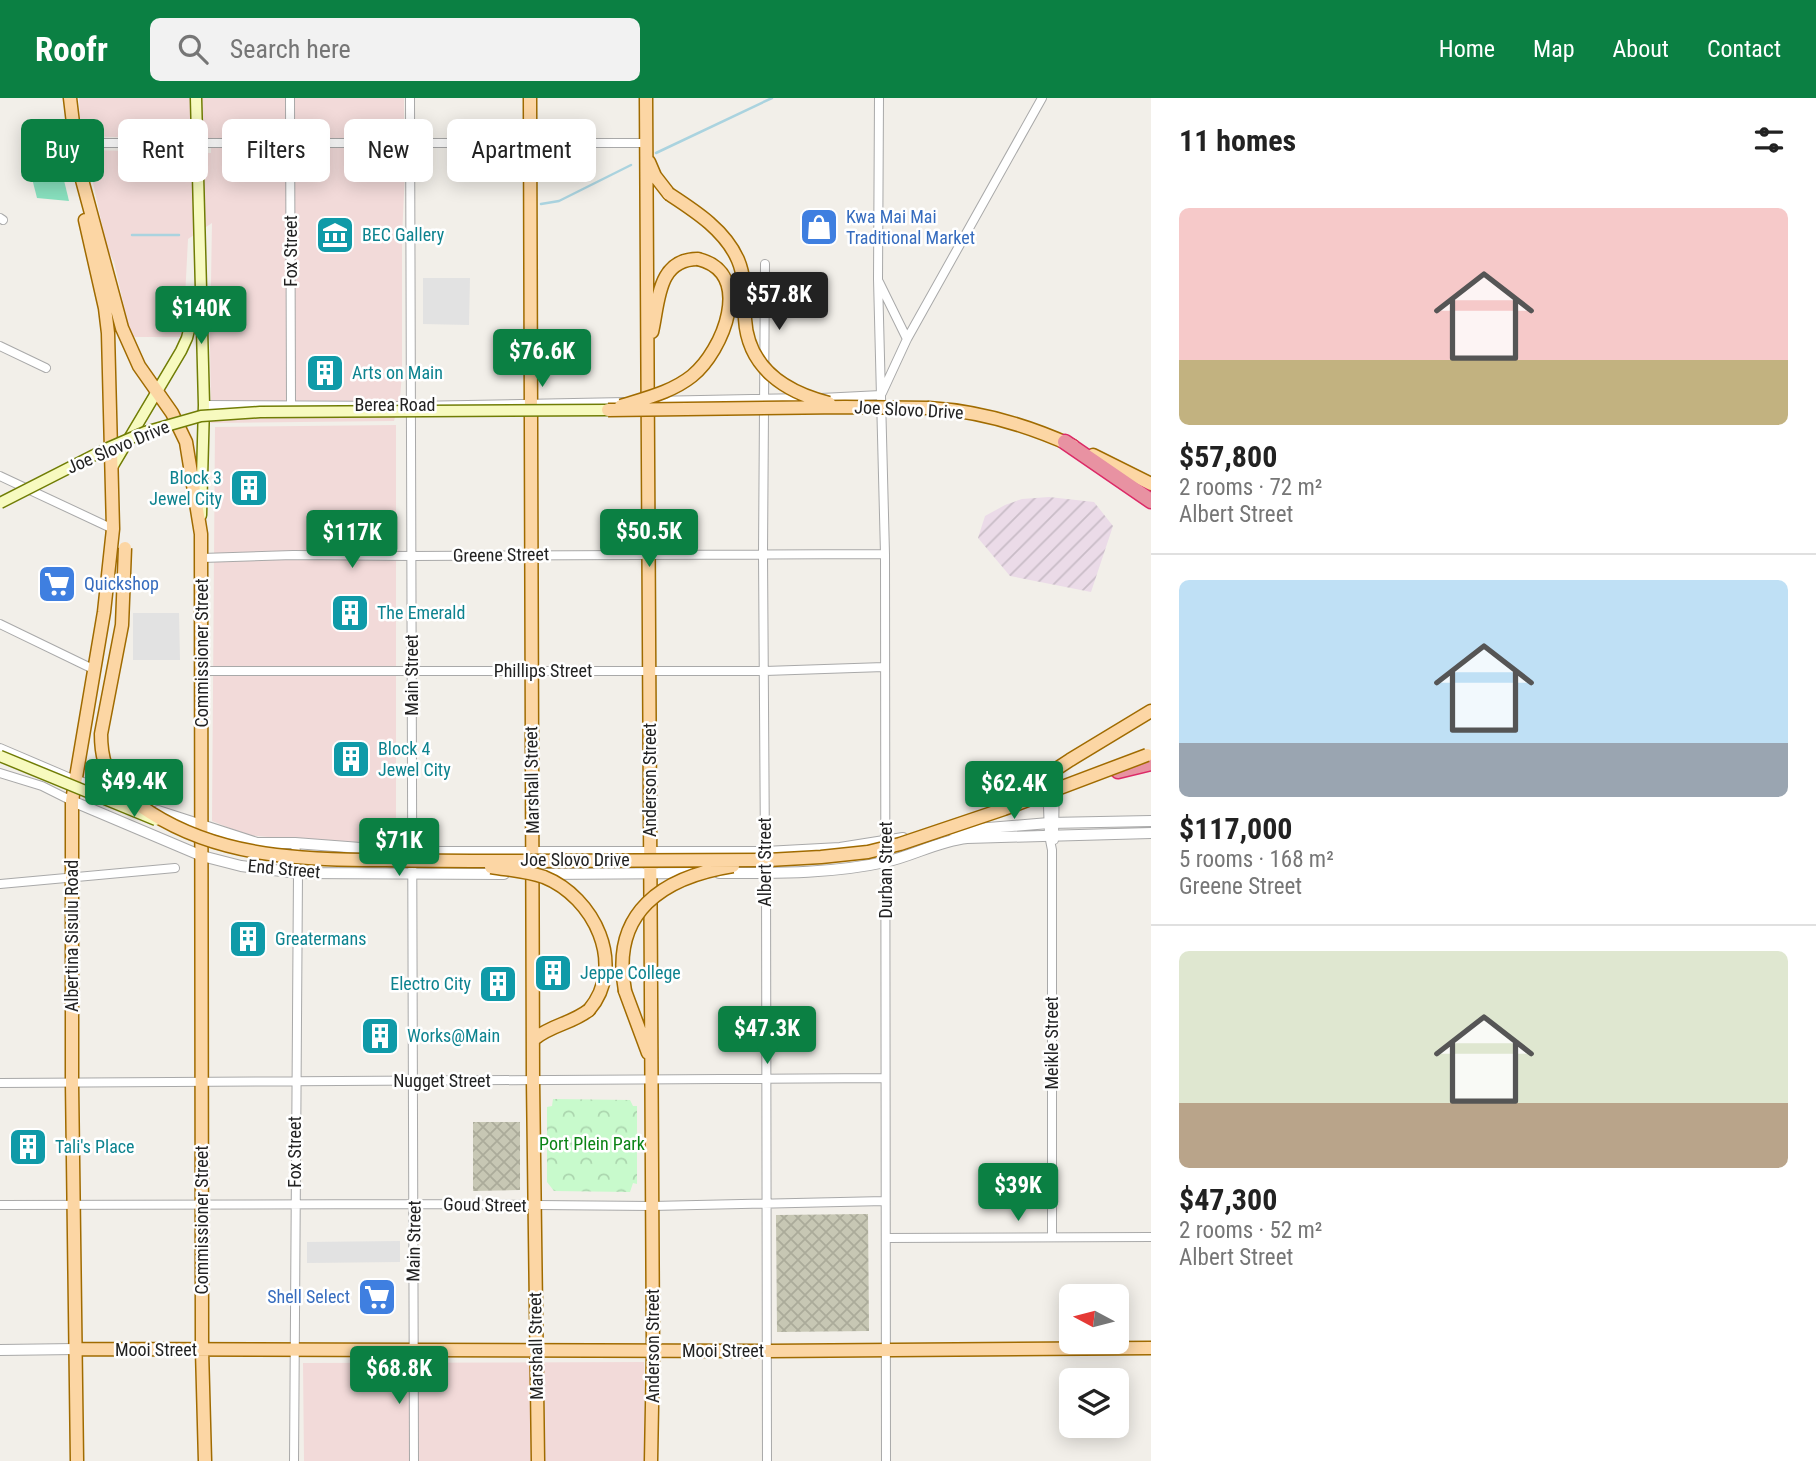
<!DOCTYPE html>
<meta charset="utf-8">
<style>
:root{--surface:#fff;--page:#f2f2f2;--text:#222;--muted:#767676;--line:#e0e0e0;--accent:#0b8043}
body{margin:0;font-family:"Roboto Condensed",sans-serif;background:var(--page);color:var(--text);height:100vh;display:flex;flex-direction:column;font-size:26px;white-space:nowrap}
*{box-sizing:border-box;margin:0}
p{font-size:23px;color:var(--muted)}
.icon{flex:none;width:38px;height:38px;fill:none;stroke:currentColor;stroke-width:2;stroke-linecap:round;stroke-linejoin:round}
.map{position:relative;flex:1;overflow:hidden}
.side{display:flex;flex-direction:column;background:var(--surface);width:665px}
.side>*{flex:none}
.hud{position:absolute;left:21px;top:21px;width:665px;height:63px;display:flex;gap:14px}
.needle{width:46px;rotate:277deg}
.fabs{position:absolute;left:1059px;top:1186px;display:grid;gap:14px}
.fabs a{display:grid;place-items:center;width:70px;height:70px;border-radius:10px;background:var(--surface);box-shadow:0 4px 18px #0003;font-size:35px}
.price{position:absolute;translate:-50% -60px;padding:0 16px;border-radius:7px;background:var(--accent);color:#fff;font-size:23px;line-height:46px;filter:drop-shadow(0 2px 4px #0008)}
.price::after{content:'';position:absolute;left:50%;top:42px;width:21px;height:16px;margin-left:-10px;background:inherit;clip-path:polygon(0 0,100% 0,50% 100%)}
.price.selected{background:#222;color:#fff}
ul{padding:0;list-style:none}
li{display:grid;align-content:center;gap:14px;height:371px;padding:0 28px}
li+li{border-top:2px solid var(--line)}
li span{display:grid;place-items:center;height:217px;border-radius:10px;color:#555}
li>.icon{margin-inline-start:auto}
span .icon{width:126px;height:126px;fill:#fffc;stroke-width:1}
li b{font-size:30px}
h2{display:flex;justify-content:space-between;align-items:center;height:84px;padding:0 28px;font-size:30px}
.chip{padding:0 24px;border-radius:10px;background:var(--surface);box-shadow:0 4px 18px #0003;font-size:24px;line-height:63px}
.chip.selected{background:var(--accent);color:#fff}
header{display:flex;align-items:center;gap:42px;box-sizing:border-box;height:98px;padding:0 35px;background:var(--accent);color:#fff}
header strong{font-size:33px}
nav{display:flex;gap:38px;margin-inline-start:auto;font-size:24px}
.search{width:490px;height:63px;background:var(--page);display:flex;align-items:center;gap:18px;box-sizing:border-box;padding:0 24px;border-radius:10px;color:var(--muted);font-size:26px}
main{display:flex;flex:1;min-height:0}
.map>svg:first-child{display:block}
</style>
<header>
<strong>Roofr</strong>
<div class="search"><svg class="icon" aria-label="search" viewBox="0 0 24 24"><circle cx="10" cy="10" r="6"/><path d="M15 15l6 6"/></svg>Search here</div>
<nav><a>Home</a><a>Map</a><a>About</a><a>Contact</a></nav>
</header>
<main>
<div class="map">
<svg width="1151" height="1363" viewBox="0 0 1151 1363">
<defs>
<pattern id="industrial-furrows" width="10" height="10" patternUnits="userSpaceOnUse" patternTransform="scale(1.75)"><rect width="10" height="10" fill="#ebdbe8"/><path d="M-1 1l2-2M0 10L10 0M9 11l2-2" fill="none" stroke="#c9bcc7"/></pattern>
<pattern id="construction-cross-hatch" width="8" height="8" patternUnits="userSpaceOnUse" patternTransform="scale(1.75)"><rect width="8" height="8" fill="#c7c7b4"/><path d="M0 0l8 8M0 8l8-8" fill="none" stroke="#abab9a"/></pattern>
<pattern id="park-crowns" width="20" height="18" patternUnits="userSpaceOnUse" patternTransform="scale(1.75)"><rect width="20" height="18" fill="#c8facc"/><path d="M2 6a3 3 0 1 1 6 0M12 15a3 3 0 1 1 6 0" fill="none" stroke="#acd6af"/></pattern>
</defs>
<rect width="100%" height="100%" fill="#f2efe9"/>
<path fill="#f2dad9" d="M79,0h325v34l-8,4v12l10,1 -4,88v137l-2,24 -6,23 -183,2 -1,-81 2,-119 -24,16 -5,98h-52l-17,-75 -7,-14 -21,-98 125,3v-13l-130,-4z
M396,327v417l-82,-1 -67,-6 -35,-14 3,-394z
M644,1264l1,99h-341l-1,-98z"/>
<path fill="url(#industrial-furrows)" d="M1049,399l45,5 19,24 -22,66 -81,-16 -32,-38 7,-22 20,-11 17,-6z"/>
<path fill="url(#construction-cross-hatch)" d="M473,1024h47v68l-47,1z
M868,1116l1,117 -92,1 -1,-117z"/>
<path fill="url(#park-crowns)" d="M553,1001l77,1 3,6h4v78l-4,-1 -3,9 -76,-1 -7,-9v-75l5,-1z"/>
<path fill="#88e0be" d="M22,41h32l15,62 -32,-3z"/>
<path fill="#e2e2e2" d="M423,180h47l-1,47 -46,-1z
M133,515h46l1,47h-47z
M400,1143v21l-93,1v-21z"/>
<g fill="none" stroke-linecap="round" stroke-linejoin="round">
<path stroke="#aad3df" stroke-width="2.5" d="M656,55l116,-55
M541,106l18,-3 72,-36
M132,137h47"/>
<defs>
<path id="minor" d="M290,0l1,307
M410,0l4,1363
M879,0l-1,181 7,275 1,907
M76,45h570
M0,120l3,2
M765,166l-2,290 2,302
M879,184l28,57
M0,248l46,22
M882,295l25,-54 135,-241
M821,300l60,-3
M650,303l158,-3
M204,307l207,1 215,-4
M0,378l113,53
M202,460l91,-3 119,1 473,-2
M0,526l93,45
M202,573h563l119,-4
M0,650l75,32
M0,675l42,13 30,15
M1047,678l2,59 3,15v387
M1054,742l1,-70
M766,771l1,592
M0,786l175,-16
M0,985l884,-5
M0,1107l415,-1 237,2 233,-5
M886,1140l265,-1
M294,1363l4,-588 -3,-30"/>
<path id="tertiary" d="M75,682l56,21
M72,703l130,55 39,10 57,7 206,1
M158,713l99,32h38l118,9h352l75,-4 63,-10
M952,733l97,-8 102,-2
M719,775c54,0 112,1 166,-11 28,-6 53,-21 82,-24l184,-5
M540,776l157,-1
M0,1252l76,-1"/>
<path id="secondary" d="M196,0l8,307 -3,110
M111,371l70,-118 6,-13 9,-36"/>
<path id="primary" d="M70,0l8,67 44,163 17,38 33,47 14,29 15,92 1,816 3,111
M530,0l3,983 5,380
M646,0l7,1253 -2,110
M649,64l6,14 14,18
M652,234c7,-30 5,-73 46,-73
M929,310c50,3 98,17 144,38
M1093,357l58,29
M997,710l73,-48 81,-49
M625,893l23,62
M534,941c19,-15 37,-15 55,-29
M76,1251l693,2 382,-3
M77,1363l-5,-378v-282l32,-189 9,-83 -5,-196 -3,-25 -20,-88"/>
<path id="motorway" d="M1065,344l86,59
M1118,673l33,-8"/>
</defs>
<use href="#minor" stroke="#a9a9a9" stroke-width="10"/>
<use href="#tertiary" stroke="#a9a9a9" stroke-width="12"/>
<use href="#secondary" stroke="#707d05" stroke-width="13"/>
<use href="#primary" stroke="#a06b00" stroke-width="15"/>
<use href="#motorway" stroke="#dc2a67" stroke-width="17"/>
<use href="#minor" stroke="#fff" stroke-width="8"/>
<use href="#tertiary" stroke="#fff" stroke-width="10"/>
<use href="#secondary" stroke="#f7fabf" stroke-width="10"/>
<use href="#primary" stroke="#fcd6a4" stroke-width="12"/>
<use href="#motorway" stroke="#e892a2" stroke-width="14"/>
<defs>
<path id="secondary-bridge" d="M0,405l108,-55 37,-16 56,-16 59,-4 348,-2
M0,658l156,64"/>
<path id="primary-bridge" d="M669,96c26,17 56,36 69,66 8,19 6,39 7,59 3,49 40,73 84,84
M621,308c25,-8 51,-14 71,-30 31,-25 63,-103 6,-117
M608,312l237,-3 84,1
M125,450l-3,77 -21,109c0,42 16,57 50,79 71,45 154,47 235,47 45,1 89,1 133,1 83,-1 166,-1 249,-1l53,-3 47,-5 32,-8 104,-35 143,-54
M491,769c17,3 36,4 53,10 50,20 83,88 45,133
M625,893c-15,-79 38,-114 108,-125"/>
</defs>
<use href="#secondary-bridge" stroke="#707d05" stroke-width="13" stroke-linecap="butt"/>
<use href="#primary-bridge" stroke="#a06b00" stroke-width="15" stroke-linecap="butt"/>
<use href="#secondary-bridge" stroke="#f7fabf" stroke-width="10"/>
<use href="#primary-bridge" stroke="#fcd6a4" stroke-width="12"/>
</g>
<defs>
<symbol id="shop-square" viewBox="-11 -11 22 22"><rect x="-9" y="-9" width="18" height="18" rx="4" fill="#3f7fe0" stroke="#fff"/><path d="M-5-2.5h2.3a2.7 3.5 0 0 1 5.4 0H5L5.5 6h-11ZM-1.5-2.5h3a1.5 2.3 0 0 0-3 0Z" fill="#fff"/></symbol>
<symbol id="museum-square" viewBox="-11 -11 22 22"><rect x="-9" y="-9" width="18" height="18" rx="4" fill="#0f9aa8" stroke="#fff"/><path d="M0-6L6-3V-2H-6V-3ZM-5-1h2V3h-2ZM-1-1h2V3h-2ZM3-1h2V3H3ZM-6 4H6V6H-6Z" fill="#fff"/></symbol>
<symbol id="building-square" viewBox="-11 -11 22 22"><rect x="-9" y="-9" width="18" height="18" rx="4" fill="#0f9aa8" stroke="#fff"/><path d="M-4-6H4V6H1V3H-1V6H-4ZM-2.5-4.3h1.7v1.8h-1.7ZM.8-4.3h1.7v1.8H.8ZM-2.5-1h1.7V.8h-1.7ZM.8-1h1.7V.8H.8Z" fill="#fff"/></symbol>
<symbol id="supermarket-square" viewBox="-11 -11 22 22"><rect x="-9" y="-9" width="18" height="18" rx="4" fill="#3f7fe0" stroke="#fff"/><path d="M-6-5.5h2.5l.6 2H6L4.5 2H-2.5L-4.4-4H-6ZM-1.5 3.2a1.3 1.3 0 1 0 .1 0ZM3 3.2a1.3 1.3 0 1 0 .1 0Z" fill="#fff"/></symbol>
</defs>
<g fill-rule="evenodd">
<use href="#shop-square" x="797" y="107" width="44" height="44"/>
<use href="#museum-square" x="313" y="115" width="44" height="44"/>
<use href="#building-square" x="303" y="253" width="44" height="44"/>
<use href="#building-square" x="227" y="368" width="44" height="44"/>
<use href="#supermarket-square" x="35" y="464" width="44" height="44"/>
<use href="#building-square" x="328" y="493" width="44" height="44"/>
<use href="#building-square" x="329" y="639" width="44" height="44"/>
<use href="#building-square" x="226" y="819" width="44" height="44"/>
<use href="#building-square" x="531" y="853" width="44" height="44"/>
<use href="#building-square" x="476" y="864" width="44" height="44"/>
<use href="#building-square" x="358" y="916" width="44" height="44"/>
<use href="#building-square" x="6" y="1027" width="44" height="44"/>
<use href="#supermarket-square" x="355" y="1177" width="44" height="44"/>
</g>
<g text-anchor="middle" stroke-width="5" stroke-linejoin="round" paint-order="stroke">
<g font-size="18" fill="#366cbe" stroke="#fff" text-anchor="start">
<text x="846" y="125">Kwa Mai Mai<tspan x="846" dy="21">Traditional Market</tspan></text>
<text x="84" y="492">Quickshop</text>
<text x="350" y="1205" text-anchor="end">Shell Select</text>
</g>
<g font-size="18" fill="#0d838f" stroke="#fff" text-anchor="start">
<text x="362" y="143">BEC Gallery</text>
<text x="352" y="281">Arts on Main</text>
<text x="222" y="386" text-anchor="end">Block 3<tspan x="222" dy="21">Jewel City</tspan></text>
<text x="377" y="521">The Emerald</text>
<text x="378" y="657">Block 4<tspan x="378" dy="21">Jewel City</tspan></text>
<text x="275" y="847">Greatermans</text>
<text x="580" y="881">Jeppe College</text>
<text x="471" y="892" text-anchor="end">Electro City</text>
<text x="407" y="944">Works@Main</text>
<text x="55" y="1055">Tali's Place</text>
</g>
<g font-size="18" fill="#222" stroke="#fff">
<text transform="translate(291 153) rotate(-90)" y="6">Fox Street</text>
<text x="395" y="313">Berea Road</text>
<text transform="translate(909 312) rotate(3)" y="6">Joe Slovo Drive</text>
<text transform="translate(118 349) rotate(-23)" y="6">Joe Slovo Drive</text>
<text transform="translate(501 457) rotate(-1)" y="6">Greene Street</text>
<text transform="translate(202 555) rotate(-90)" y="6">Commissioner Street</text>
<text x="543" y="579">Phillips Street</text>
<text transform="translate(412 577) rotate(-90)" y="6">Main Street</text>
<text transform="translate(532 682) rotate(-91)" y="6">Marshall Street</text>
<text transform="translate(650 682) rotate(-90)" y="6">Anderson Street</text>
<text x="575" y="768">Joe Slovo Drive</text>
<text transform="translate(765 764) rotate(-90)" y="6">Albert Street</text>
<text transform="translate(284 771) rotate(5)" y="6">End Street</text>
<text transform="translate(886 772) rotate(-90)" y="6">Durban Street</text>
<text transform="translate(72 838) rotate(-90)" y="6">Albertina Sisulu Road</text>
<text transform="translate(1052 945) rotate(-90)" y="6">Meikle Street</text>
<text x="442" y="989">Nugget Street</text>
<text transform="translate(295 1054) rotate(-90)" y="6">Fox Street</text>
<text transform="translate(485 1107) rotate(1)" y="6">Goud Street</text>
<text transform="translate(202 1122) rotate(-90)" y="6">Commissioner Street</text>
<text transform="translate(414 1143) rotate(-89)" y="6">Main Street</text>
<text transform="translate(536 1248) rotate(-91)" y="6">Marshall Street</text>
<text transform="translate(653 1248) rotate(-90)" y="6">Anderson Street</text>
<text x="156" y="1258">Mooi Street</text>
<text x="723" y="1259">Mooi Street</text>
</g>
<g font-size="18" fill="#0c8416" stroke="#fff">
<text x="592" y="1052">Port Plein Park</text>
</g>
</g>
</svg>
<div class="fabs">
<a><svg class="needle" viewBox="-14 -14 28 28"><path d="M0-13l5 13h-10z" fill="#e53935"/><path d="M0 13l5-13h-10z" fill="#767676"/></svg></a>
<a><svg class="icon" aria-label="layers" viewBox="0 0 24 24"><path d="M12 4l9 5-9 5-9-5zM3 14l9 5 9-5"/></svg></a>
</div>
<b class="price selected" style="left:779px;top:234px">$57.8K</b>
<b class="price" style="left:201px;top:248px">$140K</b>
<b class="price" style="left:542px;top:291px">$76.6K</b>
<b class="price" style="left:649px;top:471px">$50.5K</b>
<b class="price" style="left:352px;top:472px">$117K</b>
<b class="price" style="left:134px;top:721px">$49.4K</b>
<b class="price" style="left:1014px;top:723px">$62.4K</b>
<b class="price" style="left:399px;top:780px">$71K</b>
<b class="price" style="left:767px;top:968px">$47.3K</b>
<b class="price" style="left:1018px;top:1125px">$39K</b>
<b class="price" style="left:399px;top:1308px">$68.8K</b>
<div class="hud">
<a class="chip selected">Buy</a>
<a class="chip">Rent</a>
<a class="chip">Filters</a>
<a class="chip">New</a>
<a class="chip">Apartment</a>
</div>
</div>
<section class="side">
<h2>11 homes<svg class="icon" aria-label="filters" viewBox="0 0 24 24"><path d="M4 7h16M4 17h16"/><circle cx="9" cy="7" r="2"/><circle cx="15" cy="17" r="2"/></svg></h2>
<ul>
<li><span style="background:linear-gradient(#f6c9c9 70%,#c2b280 0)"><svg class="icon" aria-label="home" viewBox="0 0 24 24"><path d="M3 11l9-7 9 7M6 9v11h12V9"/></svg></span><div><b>$57,800</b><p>2 rooms · 72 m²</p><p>Albert Street</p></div></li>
<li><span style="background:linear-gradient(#bfe0f5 75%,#9aa5b1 0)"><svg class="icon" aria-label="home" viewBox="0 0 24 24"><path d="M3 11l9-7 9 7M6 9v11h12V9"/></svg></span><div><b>$117,000</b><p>5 rooms · 168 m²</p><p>Greene Street</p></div></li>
<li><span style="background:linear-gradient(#dfe7d0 70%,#b9a48a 0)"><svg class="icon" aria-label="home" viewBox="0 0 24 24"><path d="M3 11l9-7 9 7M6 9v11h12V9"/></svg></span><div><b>$47,300</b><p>2 rooms · 52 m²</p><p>Albert Street</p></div></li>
</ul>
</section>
</main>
